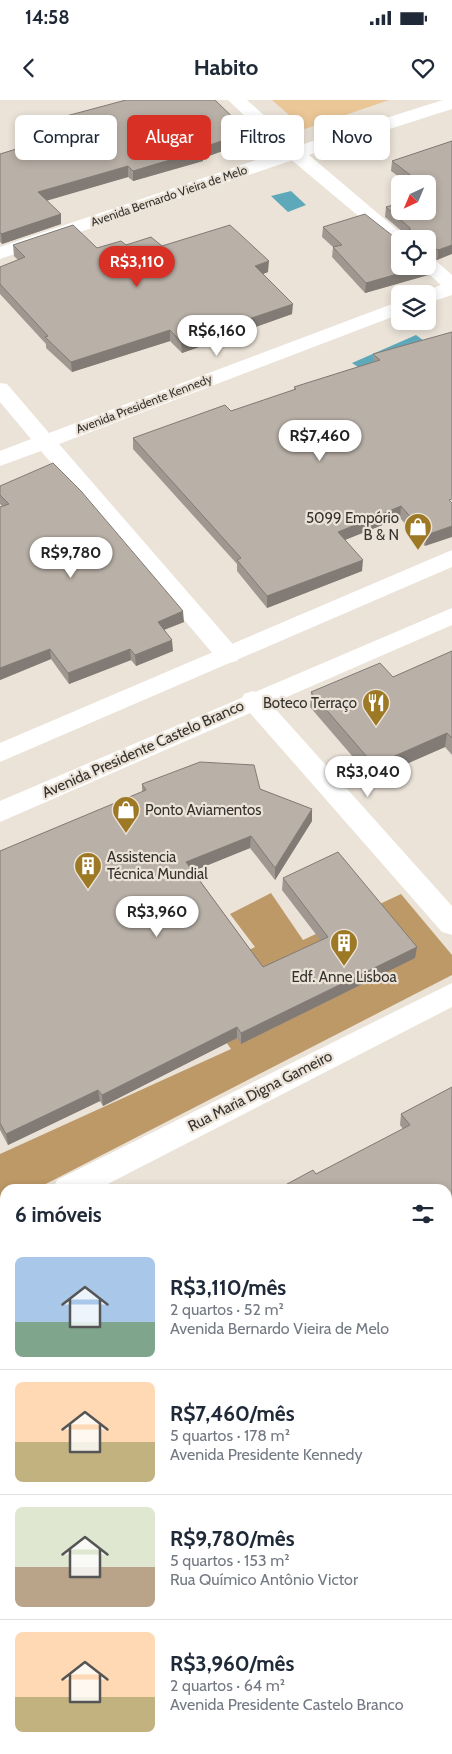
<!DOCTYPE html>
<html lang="pt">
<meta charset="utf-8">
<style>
:root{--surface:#fff;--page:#f6f6f7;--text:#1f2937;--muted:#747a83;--line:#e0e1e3;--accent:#d93025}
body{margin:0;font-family:Cabin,sans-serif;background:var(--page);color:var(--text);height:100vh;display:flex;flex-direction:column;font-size:19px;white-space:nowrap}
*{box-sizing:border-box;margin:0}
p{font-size:16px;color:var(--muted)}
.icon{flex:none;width:28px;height:28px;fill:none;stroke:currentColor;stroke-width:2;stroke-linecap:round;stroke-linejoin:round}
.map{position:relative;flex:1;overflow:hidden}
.drawer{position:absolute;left:0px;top:1084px;width:452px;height:571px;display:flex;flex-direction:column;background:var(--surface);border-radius:15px 15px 0 0;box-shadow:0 2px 8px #0003}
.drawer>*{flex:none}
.top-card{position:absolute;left:15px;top:15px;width:422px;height:45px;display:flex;gap:10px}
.needle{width:32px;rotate:224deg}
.buttons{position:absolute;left:391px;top:75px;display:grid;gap:10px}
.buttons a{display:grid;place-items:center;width:45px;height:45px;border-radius:8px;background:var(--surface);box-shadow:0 2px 8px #0003;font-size:25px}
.price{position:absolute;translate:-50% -42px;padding:0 11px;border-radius:18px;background:#fff;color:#222;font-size:16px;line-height:32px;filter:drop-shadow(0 1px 2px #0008)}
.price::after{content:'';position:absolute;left:50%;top:30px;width:15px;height:11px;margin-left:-8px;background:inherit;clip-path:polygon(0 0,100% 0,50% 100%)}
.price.selected{background:var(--accent);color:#fff}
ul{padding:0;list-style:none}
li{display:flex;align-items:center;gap:15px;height:125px;padding:0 15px}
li+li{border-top:1px solid var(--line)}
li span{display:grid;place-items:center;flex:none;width:140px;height:100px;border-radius:8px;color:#555}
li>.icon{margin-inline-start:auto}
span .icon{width:60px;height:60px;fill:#fffc;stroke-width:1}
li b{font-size:21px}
h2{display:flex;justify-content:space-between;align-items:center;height:60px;padding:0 15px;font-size:21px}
.tag{padding:0 18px;border-radius:8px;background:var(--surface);box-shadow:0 2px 8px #0003;font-size:18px;line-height:45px}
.tag.selected{background:var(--accent);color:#fff}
.status{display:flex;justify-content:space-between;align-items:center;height:35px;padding:0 25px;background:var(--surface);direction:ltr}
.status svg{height:14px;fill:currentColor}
header{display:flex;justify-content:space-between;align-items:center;height:65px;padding:0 15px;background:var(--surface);font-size:22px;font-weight:700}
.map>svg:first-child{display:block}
</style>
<div class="status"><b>14:58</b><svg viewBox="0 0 49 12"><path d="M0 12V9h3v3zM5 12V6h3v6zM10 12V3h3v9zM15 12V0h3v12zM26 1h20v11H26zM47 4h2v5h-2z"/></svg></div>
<header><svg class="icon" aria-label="back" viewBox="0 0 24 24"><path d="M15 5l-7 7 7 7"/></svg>Habito<svg class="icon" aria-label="heart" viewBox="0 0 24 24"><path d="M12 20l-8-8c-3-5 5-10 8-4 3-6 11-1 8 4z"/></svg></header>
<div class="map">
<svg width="452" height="1654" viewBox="0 0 452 1654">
<rect width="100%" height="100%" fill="#ebe3d8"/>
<path fill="#ebc797" d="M272,0h117l-84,29z"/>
<path fill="#bd9967" d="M271,793l32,47 98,-46 51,61v20l-416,214h-31v16l-5,2v-53l231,-105 -47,-67 71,-35 -25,-33z"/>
<path fill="#5da9ba" d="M291,91l15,14 -18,7 -17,-16z
M416,235l22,16 -64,27 -22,-15z"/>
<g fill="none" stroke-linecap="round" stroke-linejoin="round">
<path fill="#fff" fill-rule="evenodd" d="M228,0h19l55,49 106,90h-8v8l-7,-2 -105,-88z
M428,158l7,2 17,15v20l-24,8v-9l-7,-1 20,-8 -21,-19h8z
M400,201v13l-341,130 178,205 3,6 -3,6 -9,2 -9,-2 -178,-210 -41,15v-15l31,-12 -31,-37v-19l7,1 42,49z
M253,591l9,3 190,212v29l-10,-3 -198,-226 -3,-6 3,-6z
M452,883v24l-354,182h-45l4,-9z
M5,1107v28l-5,2v-28z
M0,1321l5,2v40l-5,-2z
M452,1446v36l-4,2v-37z
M134,1650h42l-2,4h-42z"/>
<path fill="#fff" fill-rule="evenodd" d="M443,0h9v9l-150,48 -302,102v-12l288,-98z
M452,450v17l-452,195v-19z
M452,508v17l-452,197v-21z"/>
</g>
<path fill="#9f9790" d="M29,26l219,6v10l-45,16v3l-70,20 -5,-4 -81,23 14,24 -59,20 -2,-2v-88l36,-11 -6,-7z
M452,41l-15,119 -9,-3v-18h-28l28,36 -63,18 -33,-36 1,-10 -11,-10 1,-10 70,9 9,2 1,-6 -18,-15 1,-10 42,4v-27h-19l-18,-13 1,-10z
M13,145l84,3 29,-3 36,1 106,26 -5,2 29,40 -110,39 -12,-12 -98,31 -26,-24v-4l-46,-50v-27l18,-7 -4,-4z
M452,232l-27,214 -25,-28 -55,22 17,31 -95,37 -30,-37v-7l-104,-115v-11l98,-27 63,-21v-3l79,-25v-8z
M0,386l184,136 -20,8 9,21 -37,15 -5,-6 -62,24 -18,-25 -51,21v-173l2,-1 -2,-2z
M452,551v104l-7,-8 -73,32 -62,-72 1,-15 82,-15z
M142,684l118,5 52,20v12l-37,59 -25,-32 -57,23 70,96 58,-26 -39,-51 1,-12 134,69 -2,11 -174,86 -4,-6 -134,68 -3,-5 -92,44 -8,-15v-279l142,-59z
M452,987v241l-4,3v-142l-132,-15 87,-45 -3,-4 1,-11z"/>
<path fill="#827b75" d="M248,32v10l-45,16v3l-70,20v-10z
M128,66v11l-89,26 -1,-11z
M61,114v10l-59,20 -1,-10z
M452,145v9l-15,6 1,-10z
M269,161l-1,11 -13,5v-11z
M429,165l-1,10 -63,18 1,-10 59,-17h3z
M293,204l-1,10 -110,39 -1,-11z
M170,230v11l-98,31 -1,-10z
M401,406l-1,12 -63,25 1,-11z
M452,426v11l-27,9 1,-11z
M363,460l-1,11 -95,37v-12z
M183,511l1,11 -26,10v-10z
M172,540l1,11 -37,15 -1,-11z
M50,549l1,10 -51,21v-12z
M130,549l1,11 -62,24 -1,-11z
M447,633l-2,14 -73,32 2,-14z
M312,709v12l-37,59v-12z
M251,736l-1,12 -64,26v-12z
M417,847l-2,11 -174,86v-11z
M237,927v11l-134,68 -1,-11z
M98,990l2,11 -92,44 -2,-11z
M452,1219v9l-4,3v-9z
M5,1239v10l-5,1v-9z
M452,1340v6l-4,3v-6z
M452,1368v6l-4,3v-6z
M5,1534v10l-5,3v-10z
M5,1649v1h13l-6,4h-12v-2z"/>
<path fill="#b9b0a7" stroke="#827b75" d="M126,0h89l33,32 -47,16 2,2 -70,21 -5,-5 -90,26 23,22 -60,20 -1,-2v-78l43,-13 -14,-15z
M452,41v104l-14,5 -10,-4v4v-11h-28v27h25l-59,17 -33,-36 9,-2 -19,-18 42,-13 28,22 9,2 1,-7 7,-1v-2l-24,-21 14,-4v8h28v-17l6,-2 -6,-4v-4h-6l-30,-23z
M73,125l24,23 24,-7 5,4 25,-8 11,9 68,-21 39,36 -14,5 38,38 -112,38 -11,-12 -99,32 -26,-25 3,-1 -48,-52v-17l25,-10 -12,-12z
M452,232v167l-3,1 3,3v23l-26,9 -25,-29 -63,26 25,28 -96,36 -30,-36 4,-2 -108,-120 92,-33 6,6 65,-22 -2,-2 86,-27 -7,-6z
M53,363l28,28 102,120 -25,11 14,18 -37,15 -5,-6 -62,24 -18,-24 -50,19v-161l9,-3 -9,-9v-9z
M452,551v87l-5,-5 -73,32 -63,-73 69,-29 13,14z
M200,662l54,3 6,24 52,20 -37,59 -24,-32 -65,26 77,105 65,-30 -45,-59 55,-26 79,95 -176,86 -4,-6 -135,68 -4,-5 -92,44 -6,-11v-272l146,-61 -4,-6z
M452,987v232l-4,3v-133h-170l35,-19 3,4 94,-49 -9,-11z
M5,1175v64l-5,2v-64z
M448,1285l4,6v49l-4,3z
M448,1353l4,7v8l-4,3z
M0,1520l5,9v5l-5,3z
M0,1561l5,9v79l-5,3z"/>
<defs>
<symbol id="shop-pin" viewBox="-11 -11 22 30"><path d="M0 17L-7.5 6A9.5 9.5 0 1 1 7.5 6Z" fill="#9e7925" stroke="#ebe3d8"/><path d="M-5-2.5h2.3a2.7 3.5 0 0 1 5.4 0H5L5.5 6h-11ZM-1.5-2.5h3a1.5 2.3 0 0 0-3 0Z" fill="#fff"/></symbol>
<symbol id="restaurant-pin" viewBox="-11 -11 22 30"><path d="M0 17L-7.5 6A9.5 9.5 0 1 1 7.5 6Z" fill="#9e7925" stroke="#ebe3d8"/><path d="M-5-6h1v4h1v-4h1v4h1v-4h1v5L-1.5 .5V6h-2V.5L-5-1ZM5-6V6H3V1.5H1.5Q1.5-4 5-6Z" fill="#fff"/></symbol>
<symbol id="building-pin" viewBox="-11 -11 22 30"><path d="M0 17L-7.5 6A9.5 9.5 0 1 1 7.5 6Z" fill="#9e7925" stroke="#ebe3d8"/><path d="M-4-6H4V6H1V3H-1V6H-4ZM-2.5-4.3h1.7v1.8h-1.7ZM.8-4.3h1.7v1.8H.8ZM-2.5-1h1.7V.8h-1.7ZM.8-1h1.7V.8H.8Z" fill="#fff"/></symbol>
</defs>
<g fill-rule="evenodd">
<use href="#shop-pin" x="402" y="411" width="32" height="43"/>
<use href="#restaurant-pin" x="360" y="587" width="32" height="43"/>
<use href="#shop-pin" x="110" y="694" width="32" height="43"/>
<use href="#building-pin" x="72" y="750" width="32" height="43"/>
<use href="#building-pin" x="328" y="827" width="32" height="43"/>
</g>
<g text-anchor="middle" stroke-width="4.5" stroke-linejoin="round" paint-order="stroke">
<g font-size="12" fill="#35322e" stroke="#ebe3d8">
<text transform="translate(169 96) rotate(-19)" y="4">Avenida Bernardo Vieira de Melo</text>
<text transform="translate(144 304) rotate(-21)" y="4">Avenida Presidente Kennedy</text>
</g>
<g font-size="15" fill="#35322e" stroke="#ebe3d8" text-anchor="end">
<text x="399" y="423">5099 Empório<tspan x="399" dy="17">B &amp; N</tspan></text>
<text x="357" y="608">Boteco Terraço</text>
<text x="145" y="715" text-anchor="start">Ponto Aviamentos</text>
<text x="107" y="762" text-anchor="start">Assistencia<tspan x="107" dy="17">Técnica Mundial</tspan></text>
<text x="344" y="882" text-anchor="middle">Edf. Anne Lisboa</text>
</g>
<g font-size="15" fill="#35322e" stroke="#ebe3d8">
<text transform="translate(143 649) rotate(-24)" y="5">Avenida Presidente Castelo Branco</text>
<text transform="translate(260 991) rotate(-27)" y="5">Rua Maria Digna Gameiro</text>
</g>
</g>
</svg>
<div class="buttons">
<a><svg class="needle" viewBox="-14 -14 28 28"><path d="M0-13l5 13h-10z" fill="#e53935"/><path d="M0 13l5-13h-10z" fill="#747a83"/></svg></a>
<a><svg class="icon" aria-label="locate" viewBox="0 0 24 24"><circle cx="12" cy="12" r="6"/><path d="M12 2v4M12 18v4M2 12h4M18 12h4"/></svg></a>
<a><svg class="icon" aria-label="layers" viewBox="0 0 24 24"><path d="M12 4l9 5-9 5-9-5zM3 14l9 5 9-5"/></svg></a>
</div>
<b class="price selected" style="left:137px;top:188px">R$3,110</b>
<b class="price" style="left:217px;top:257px">R$6,160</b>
<b class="price" style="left:320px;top:362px">R$7,460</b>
<b class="price" style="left:71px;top:479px">R$9,780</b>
<b class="price" style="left:368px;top:698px">R$3,040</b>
<b class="price" style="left:157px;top:838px">R$3,960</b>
<div class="top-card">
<a class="tag">Comprar</a>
<a class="tag selected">Alugar</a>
<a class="tag">Filtros</a>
<a class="tag">Novo</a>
</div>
<section class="drawer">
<h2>6 imóveis<svg class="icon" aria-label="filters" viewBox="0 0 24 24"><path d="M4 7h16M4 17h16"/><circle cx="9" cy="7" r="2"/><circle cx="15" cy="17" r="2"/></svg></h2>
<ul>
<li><span style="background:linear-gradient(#a9c7e8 65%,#7fa58c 0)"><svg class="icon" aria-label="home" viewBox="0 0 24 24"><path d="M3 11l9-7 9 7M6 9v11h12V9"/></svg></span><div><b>R$3,110/mês</b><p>2 quartos · 52 m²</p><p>Avenida Bernardo Vieira de Melo</p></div></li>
<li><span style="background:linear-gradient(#ffd9b3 60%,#c2b280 0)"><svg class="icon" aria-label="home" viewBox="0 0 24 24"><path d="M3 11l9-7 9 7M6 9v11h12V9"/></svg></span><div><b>R$7,460/mês</b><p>5 quartos · 178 m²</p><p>Avenida Presidente Kennedy</p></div></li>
<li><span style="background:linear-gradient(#dfe7d0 60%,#b9a48a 0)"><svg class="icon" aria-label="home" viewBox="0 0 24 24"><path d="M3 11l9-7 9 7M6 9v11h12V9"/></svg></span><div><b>R$9,780/mês</b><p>5 quartos · 153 m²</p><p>Rua Químico Antônio Victor</p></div></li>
<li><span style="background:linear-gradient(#ffd9b3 65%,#c2b280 0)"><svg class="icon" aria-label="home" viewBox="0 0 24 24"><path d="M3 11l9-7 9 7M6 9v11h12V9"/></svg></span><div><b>R$3,960/mês</b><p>2 quartos · 64 m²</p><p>Avenida Presidente Castelo Branco</p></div></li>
</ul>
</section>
</div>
